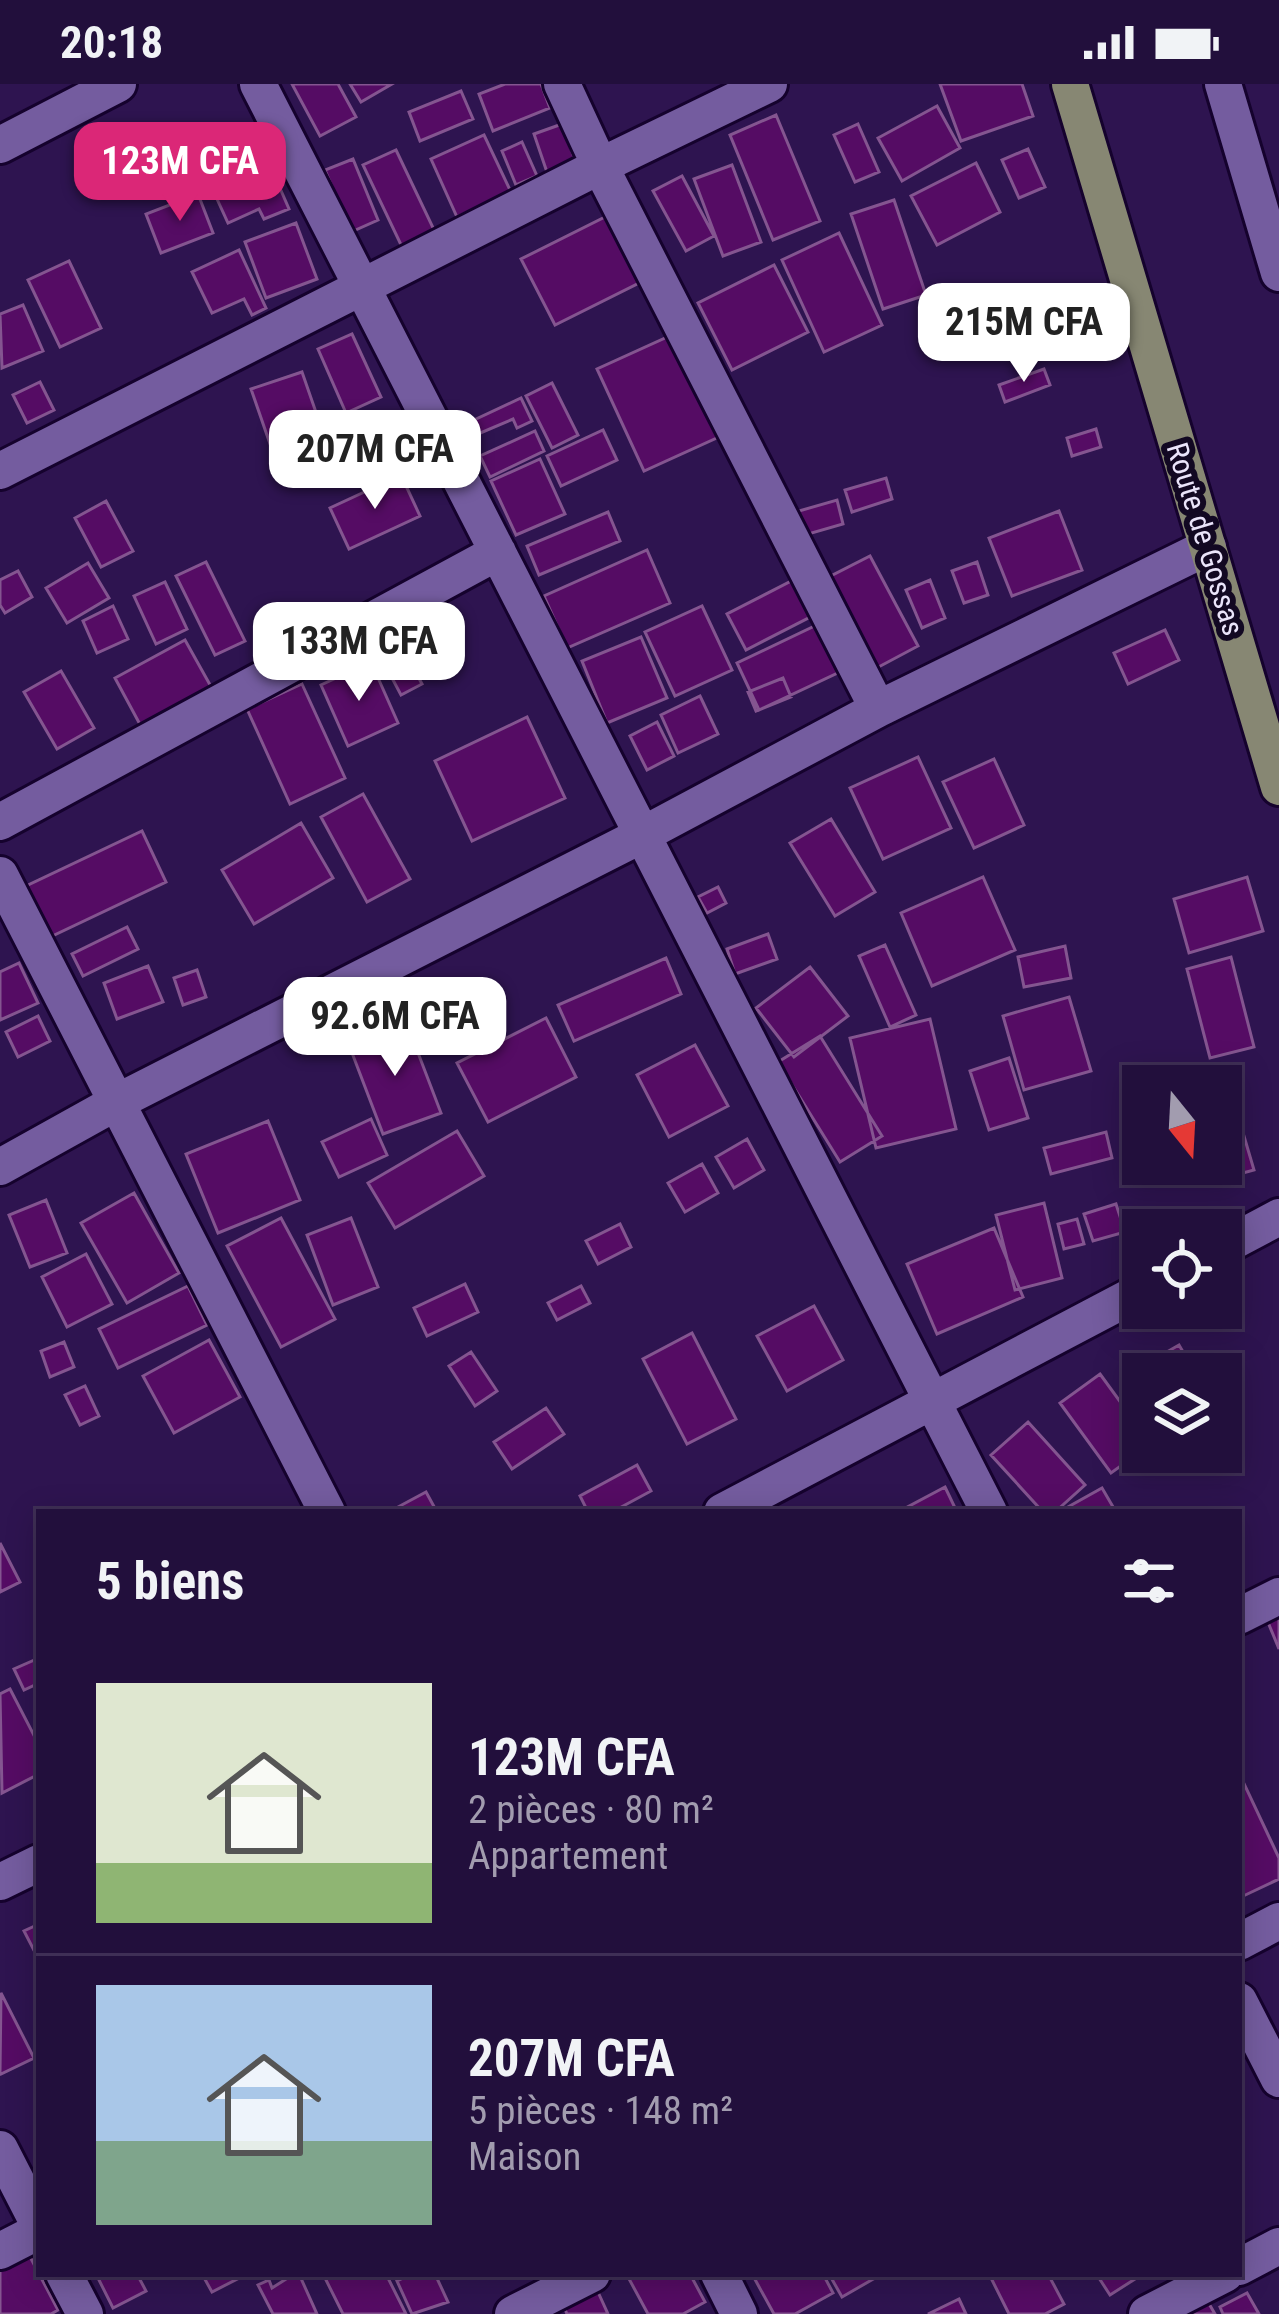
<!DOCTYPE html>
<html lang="fr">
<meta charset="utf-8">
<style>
:root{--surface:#220f3c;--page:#2e1d47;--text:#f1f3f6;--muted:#a29caf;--line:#3f2f56;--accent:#db2777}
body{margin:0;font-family:"Roboto Condensed",sans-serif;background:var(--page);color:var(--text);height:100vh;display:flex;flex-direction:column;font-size:45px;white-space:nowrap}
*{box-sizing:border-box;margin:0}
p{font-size:39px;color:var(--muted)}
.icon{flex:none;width:66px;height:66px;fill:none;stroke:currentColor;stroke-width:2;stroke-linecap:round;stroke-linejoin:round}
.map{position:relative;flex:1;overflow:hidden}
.details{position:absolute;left:36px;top:1425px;width:1206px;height:768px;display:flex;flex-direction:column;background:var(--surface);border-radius:0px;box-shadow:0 6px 30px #0003,0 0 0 3px var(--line)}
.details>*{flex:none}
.needle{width:78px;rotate:162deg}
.controls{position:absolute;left:1122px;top:981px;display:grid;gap:24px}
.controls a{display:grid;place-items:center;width:120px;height:120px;border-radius:0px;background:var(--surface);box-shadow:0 6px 30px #0003,0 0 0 3px var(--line);font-size:60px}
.price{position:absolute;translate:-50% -102px;padding:0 27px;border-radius:24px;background:#fff;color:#222;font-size:39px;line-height:78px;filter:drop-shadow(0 3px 6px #0008)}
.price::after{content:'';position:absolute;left:50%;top:72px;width:36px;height:27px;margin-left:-18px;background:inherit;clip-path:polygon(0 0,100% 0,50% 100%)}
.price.on{background:var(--accent);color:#fff}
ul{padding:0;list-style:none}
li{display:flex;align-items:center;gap:36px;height:300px;padding:0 60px}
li+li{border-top:3px solid var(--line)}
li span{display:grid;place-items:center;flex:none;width:336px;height:240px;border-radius:0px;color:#555}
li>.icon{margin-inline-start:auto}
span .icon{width:144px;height:144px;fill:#fffc;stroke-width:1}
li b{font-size:51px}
h2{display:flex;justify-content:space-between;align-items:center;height:144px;padding:0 60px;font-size:51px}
.status{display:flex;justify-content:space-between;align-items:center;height:84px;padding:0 60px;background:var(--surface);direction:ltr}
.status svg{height:33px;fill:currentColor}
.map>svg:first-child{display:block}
</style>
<div class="status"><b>20:18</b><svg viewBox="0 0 49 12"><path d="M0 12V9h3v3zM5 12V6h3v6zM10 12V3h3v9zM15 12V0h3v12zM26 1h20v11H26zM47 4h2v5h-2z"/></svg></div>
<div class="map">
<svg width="1279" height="2230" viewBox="0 0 1279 2230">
<rect width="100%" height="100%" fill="#2e1450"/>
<path fill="#550c64" stroke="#845590" stroke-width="3" d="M292,0h46l18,33 -36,19z
M350,0h42l-31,18z
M505,0h36l9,24 -57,23 -14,-37z
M940,0h82l11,32 -72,25z
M461,7l12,28 -53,22 -11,-29z
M937,22l23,42 -58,33 -24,-43z
M776,31l44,106 -47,19 -43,-105z
M562,40l17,47 -29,10 -16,-47z
M858,40l21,48 -24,10 -21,-47z
M484,51l27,57 -54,25 -26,-58z
M522,58l15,34 -21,9 -14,-34z
M1028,65l17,38 -26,11 -17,-38z
M396,66l40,84 -33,15 -40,-84z
M353,75l25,61 -27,12 -26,-62z
M269,79l20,46 -25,10 -5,-10 -31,14 -16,-35z
M976,79l24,49 -63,33 -26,-49z
M732,81l29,77 -38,14 -29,-77z
M682,92l32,60 -28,15 -33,-60z
M198,110l15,39 -52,20 -15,-39z
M894,116l32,95 -43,14 -32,-95z
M609,131l34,66 -88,44 -34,-66z
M296,139l21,56 -51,19 -21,-56z
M839,149l43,92 -58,27 -42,-92z
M239,166l27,58 -14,7 -8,-16 -32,14 -20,-41z
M69,177l32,67 -41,19 -32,-67z
M774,181l34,67 -76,38 -34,-67z
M23,221l20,46 -41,17 -2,-54z
M352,250l29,63 -35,16 -28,-64z
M674,250l47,102 -77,35 -47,-102z
M1044,285l6,16 -45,17 -6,-17z
M302,288l26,75 -51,17 -26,-75z
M40,298l14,28 -27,13 -14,-28z
M552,299l26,52 -26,13 -26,-52z
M521,314l11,23 -15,7 -4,-9 -35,15 -6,-13z
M1096,345l5,18 -29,9 -5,-18z
M603,346l14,30 -56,26 -14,-30z
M535,347l9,20 -54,26 -10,-21z
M540,375l25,55 -49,21 -25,-54z
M401,391l19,41 -71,33 -19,-41z
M886,394l6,21 -40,13 -7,-22z
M837,416l6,24 -45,13 -6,-24z
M106,417l27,50 -32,16 -26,-49z
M1059,427l23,59 -70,26 -23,-58z
M608,428l12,29 -81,34 -12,-29z
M647,466l23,53 -103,45 -23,-52z
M870,472l48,90 -47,25 -48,-91z
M206,478l39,79 -30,14 -39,-79z
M977,478l11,33 -24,8 -12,-32z
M88,479l21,35 -42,25 -21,-35z
M18,487l14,26 -27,16 -5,-8v-25z
M801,492l19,36 -74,38 -19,-36z
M930,496l15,38 -23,10 -16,-38z
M165,498l22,47 -31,15 -22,-48z
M113,522l15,33 -31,14 -14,-32z
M702,522l30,64 -57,26 -30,-64z
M445,527l10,25 -33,13 -10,-25z
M408,538l11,30 -10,3 -11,-29z
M823,538l23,47 -87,41 -22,-47z
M1165,546l14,30 -51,24 -14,-31z
M394,549l28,51 -21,11 -27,-51z
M641,553l26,61 -60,25 -25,-62z
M185,556l29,52 -71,38 -28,-52z
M371,578l27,61 -50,23 -27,-61z
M61,587l33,57 -37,21 -33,-57z
M783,594l8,19 -35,14 -8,-19z
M302,600l43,94 -55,26 -43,-95z
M700,612l18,38 -40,19 -17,-38z
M527,633l38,81 -93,43 -37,-80z
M657,638l17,34 -27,14 -17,-34z
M918,673l33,71 -68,31 -33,-71z
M994,675l30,66 -50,23 -31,-66z
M363,710l47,85 -43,23 -46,-85z
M831,735l44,73 -40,24 -45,-73z
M301,739l32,55 -79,46 -32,-54z
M142,747l24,51 -118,56 -24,-51z
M983,793l32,73 -83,36 -31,-73z
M1247,793l16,54 -74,22 -15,-54z
M718,803l8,16 -19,10 -9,-16z
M127,843l11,22 -55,27 -11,-22z
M768,850l9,25 -42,15 -8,-25z
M885,861l31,70 -26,12 -31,-71z
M1065,862l6,32 -47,9 -6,-30z
M1231,873l23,90 -44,11 -23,-89z
M666,874l15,36 -107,47 -16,-36z
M19,879l19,40 -38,17v-48z
M148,882l15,36 -46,17 -13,-36z
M810,883l38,49 -54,41 -38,-49z
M197,886l9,27 -23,8 -9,-27z
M1069,913l22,74 -67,19 -21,-74z
M38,932l12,25 -32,16 -12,-25z
M546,934l30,59 -88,45 -31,-59z
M930,935l26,110 -80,19 -26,-110z
M407,940l34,89 -58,21 -34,-89z
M820,952l62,100 -42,26 -62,-100z
M695,961l33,61 -59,31 -32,-62z
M1009,974l19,60 -39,12 -19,-59z
M371,1035l16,36 -48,22 -17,-35z
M268,1037l32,79 -82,33 -32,-79z
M1241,1042l13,44 -26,7 -7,-45z
M457,1047l27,45 -89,52 -27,-45z
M1106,1048l6,26 -61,16 -7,-26z
M747,1055l17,31 -30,18 -18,-31z
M702,1080l16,29 -33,19 -17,-29z
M134,1109l45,80 -52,30 -46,-80z
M46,1116l21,53 -37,14 -21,-52z
M1044,1119l18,75 -47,12 -19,-75z
M1116,1120l9,28 -32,9 -9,-27z
M281,1134l54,101 -54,28 -54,-101z
M351,1134l27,69 -45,18 -26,-70z
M1077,1135l7,25 -20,5 -6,-25z
M620,1140l11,23 -33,17 -12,-23z
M994,1144l29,69 -86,37 -30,-70z
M86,1170l26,50 -45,23 -25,-50z
M465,1200l13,28 -51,24 -13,-28z
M188,1202l19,39 -89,43 -19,-39z
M581,1202l9,17 -33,17 -9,-17z
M814,1222l29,54 -56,31 -30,-55z
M692,1249l44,86 -49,25 -44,-85z
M209,1256l31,57 -66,36 -31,-57z
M64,1258l10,25 -24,10 -9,-26z
M1179,1261l17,29h-53v32l-18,-30z
M471,1268l26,39 -22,15 -26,-40z
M1100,1290l43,59v17l-32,23 -51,-70z
M85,1302l14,30 -19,9 -15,-30z
M546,1324l18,26 -52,35 -18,-27z
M1028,1338l57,63 -30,27h-12l-52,-57z
M637,1381l14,26 -39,21h-24l-8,-16z
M945,1403l12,25h-57v-1z
M1102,1404l14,24h-57z
M426,1408l11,20h-36l-3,-5z
M0,1459l20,39 -20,10z
M1279,1526v39l-14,-34z
M39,1574v25l-15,7 -10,-21z
M10,1605l29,56v29l-37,19 -2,-99z
M1239,1689l40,85v21l-40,19z
M39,1840v36l-15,-29z
M1,1909l33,65 -33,16 -1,-2z
M27,2167l31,59 -7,4h-51v-49z
M96,2190h41l9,17 -33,17z
M202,2190h42l1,1 -33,17z
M294,2190h5l18,40h-44l-15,-29 11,-5 3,8z
M323,2190h63l20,40h-63z
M412,2190h23l13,28 -36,12 -15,-33z
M634,2190h56l15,28 -22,12h-35l-20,-37z
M752,2190h71l10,19 -38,21h-21z
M829,2190h53l-40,23z
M989,2190h59l16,30 -19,10h-36z
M1106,2190h26l3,5 -25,16 -11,-17z
M598,2208l10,22h-41l-3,-7z
M1247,2209l12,21h-36l-3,-7z
M959,2215l7,15h-38z
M1208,2218l7,12h-29z"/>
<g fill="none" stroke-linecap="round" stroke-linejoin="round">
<defs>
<path id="minor" d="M258,0l731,1428
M562,0l38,82 278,543
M1223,0l56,189
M0,61l118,-61
M0,387l600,-305 169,-82
M0,738l498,-270
M0,791l327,637
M0,1083l117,-65 525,-267 236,-126 330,-162
M1221,1164l58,-31
M722,1428l421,-222
M1239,1532l40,-20
M0,1798l39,-19
M1239,1858l40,-21
M1239,1917l40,78
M0,2065l39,76
M0,2167l39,-20
M1239,2183l40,-21
M64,2190l21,40
M719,2190l20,40
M513,2230l79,-40
M1147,2230l78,-40"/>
<path id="major" d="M1070,0l209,703"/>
</defs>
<use href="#minor" stroke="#15022d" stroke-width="42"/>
<use href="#major" stroke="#15022d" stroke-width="42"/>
<use href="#minor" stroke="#745c9f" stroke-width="36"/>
<use href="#major" stroke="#878773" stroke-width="36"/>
</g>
<g text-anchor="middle" stroke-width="12" stroke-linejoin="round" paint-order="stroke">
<g font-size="30" fill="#eae4fa" stroke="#120822">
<text transform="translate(1205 455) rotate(73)" y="10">Route de Gossas</text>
</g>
</g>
</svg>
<div class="controls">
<a><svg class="needle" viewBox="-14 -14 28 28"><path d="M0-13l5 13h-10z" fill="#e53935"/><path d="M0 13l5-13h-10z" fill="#a29caf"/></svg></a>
<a><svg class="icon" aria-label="locate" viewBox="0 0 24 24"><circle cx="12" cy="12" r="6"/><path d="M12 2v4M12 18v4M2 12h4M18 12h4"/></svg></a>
<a><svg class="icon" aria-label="layers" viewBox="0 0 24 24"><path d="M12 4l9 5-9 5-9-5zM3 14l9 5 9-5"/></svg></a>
</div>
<b class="price on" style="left:180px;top:140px">123M CFA</b>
<b class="price" style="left:1024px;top:301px">215M CFA</b>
<b class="price" style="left:375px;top:428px">207M CFA</b>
<b class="price" style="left:359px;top:620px">133M CFA</b>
<b class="price" style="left:395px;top:995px">92.6M CFA</b>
<section class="details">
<h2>5 biens<svg class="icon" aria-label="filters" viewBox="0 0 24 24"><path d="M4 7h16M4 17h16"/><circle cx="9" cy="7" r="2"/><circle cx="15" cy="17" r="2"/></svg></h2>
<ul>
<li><span style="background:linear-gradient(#dfe7d0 75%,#8fb573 0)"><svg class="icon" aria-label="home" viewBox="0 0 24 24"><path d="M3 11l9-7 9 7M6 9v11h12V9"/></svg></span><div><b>123M CFA</b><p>2 pièces · 80 m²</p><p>Appartement</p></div></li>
<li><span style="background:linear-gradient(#a9c7e8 65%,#7fa58c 0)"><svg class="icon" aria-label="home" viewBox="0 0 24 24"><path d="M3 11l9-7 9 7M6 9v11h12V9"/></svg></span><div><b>207M CFA</b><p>5 pièces · 148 m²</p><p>Maison</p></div></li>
</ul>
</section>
</div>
